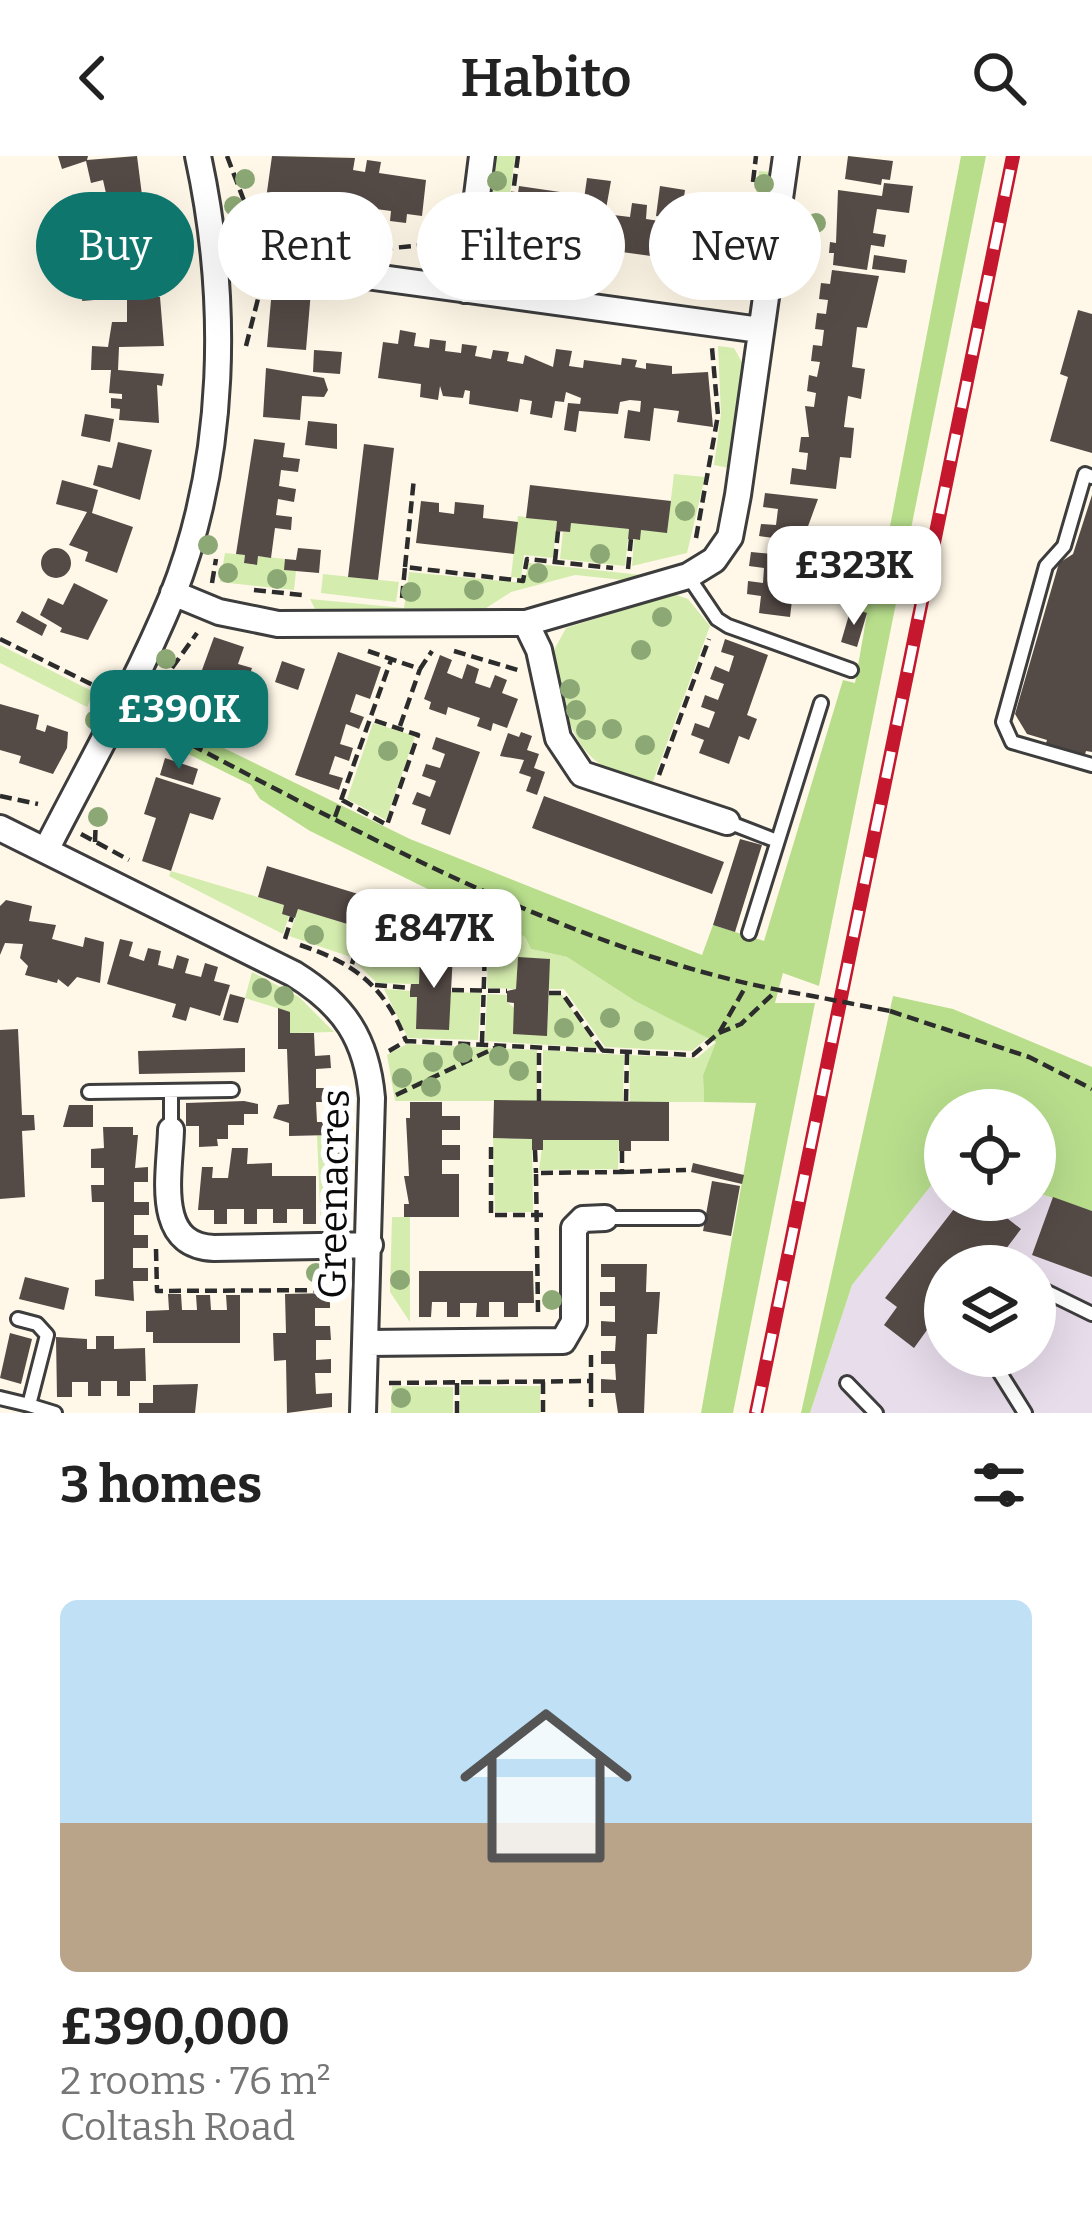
<!DOCTYPE html>
<meta charset="utf-8">
<style>
:root{--surface:#fff;--page:#f2f2f2;--text:#222;--muted:#767676;--line:#e0e0e0;--accent:#0f766e}
body{margin:0;font-family:Bitter,serif;background:var(--page);color:var(--text);height:100vh;display:flex;flex-direction:column;font-size:45px;white-space:nowrap}
*{box-sizing:border-box;margin:0}
p{font-size:39px;color:var(--muted)}
.icon{flex:none;width:66px;height:66px;fill:none;stroke:currentColor;stroke-width:2;stroke-linecap:round;stroke-linejoin:round}
.map{position:relative;height:1257px;overflow:hidden}
.sheet{display:flex;flex-direction:column;background:var(--surface);flex:1}
.sheet>*{flex:none}
.guide{position:absolute;left:36px;top:36px;width:1020px;height:108px;display:flex;gap:24px}
.tools{position:absolute;left:924px;top:933px;display:grid;gap:24px}
.tools a{display:grid;place-items:center;width:132px;height:132px;border-radius:50%;background:var(--surface);box-shadow:0 12px 48px #0002;font-size:60px}
.price{position:absolute;translate:-50% -102px;padding:0 27px;border-radius:24px;background:#fff;color:#222;font-size:39px;line-height:78px;filter:drop-shadow(0 3px 6px #0008)}
.price::after{content:'';position:absolute;left:50%;top:72px;width:36px;height:27px;margin-left:-18px;background:inherit;clip-path:polygon(0 0,100% 0,50% 100%)}
.price.current{background:var(--accent);color:#fff}
ul{padding:0;list-style:none}
li{display:grid;align-content:center;gap:24px;height:636px;padding:0 60px}
li+li{border-top:3px solid var(--line)}
li span{display:grid;place-items:center;height:372px;border-radius:18px;color:#555}
li>.icon{margin-inline-start:auto}
span .icon{width:216px;height:216px;fill:#fffc;stroke-width:1}
li b{font-size:51px}
h2{display:flex;justify-content:space-between;align-items:center;height:144px;padding:0 60px;font-size:51px}
.pill{padding:0 42px;border-radius:54px;background:var(--surface);box-shadow:0 12px 48px #0002;font-size:42px;line-height:108px}
.pill.current{background:var(--accent);color:#fff}
header{display:flex;justify-content:space-between;align-items:center;height:156px;padding:0 60px;background:var(--surface);font-size:54px;font-weight:600}
.map>svg:first-child{display:block}
</style>
<header><svg class="icon" aria-label="back" viewBox="0 0 24 24"><path d="M15 5l-7 7 7 7"/></svg>Habito<svg class="icon" aria-label="search" viewBox="0 0 24 24"><circle cx="10" cy="10" r="6"/><path d="M15 15l6 6"/></svg></header>
<div class="map">
<svg width="1092" height="1257" viewBox="0 0 1092 1257">
<rect width="100%" height="100%" fill="#fff8e8"/>
<path fill="#e8ddeb" fill-rule="evenodd" d="M944,1011l1,33h90v-8l57,19v202h-282l42,-128zM945,1110h90v90h-90z"/>
<path fill="#d4ecae" d="M492,0h23l-12,91 -21,-6z
M759,15l12,1 -15,104 -12,24 -16,-2 21,-61z
M718,190l16,2 10,18 -15,102 -15,-3 7,-51z
M674,318l31,3 -18,76 -55,13 2,-27h6l1,-9 26,2z
M518,360l39,5 -4,37 -29,-3 -3,23 -10,-1z
M571,367l58,6 -4,37 -65,-7 3,-27h6z
M225,397l20,2 -1,8 12,2 2,-9 27,3v11l11,1 -2,19 -74,-8z
M529,407l113,12 -19,5 -48,-5 -64,17 -31,20 -163,1 -7,-14 94,9 5,-36 115,11z
M323,418l76,8 -3,20 -75,-9z
M674,438l14,5 22,27 -58,158c-81,-15 -86,-62 -98,-134l12,-22z
M0,489l94,47 -7,15 -87,-44z
M373,567l42,13 -29,84 -39,-21z
M171,715l113,34 -2,9 7,2 -6,18 -114,-58z
M298,753l56,17 -3,31 -62,-21z
M489,763l36,18 6,12 36,8 68,44 74,36 -17,14 -87,-4 -41,-58h-15v-30l-31,-1 -2,31 -29,-1z
M366,773l32,10 1,13h21l-1,32 -42,-1 -22,-21z
M252,816l47,25 35,35 -44,1 -1,-21 -44,-14z
M384,833l26,2v6h7l-1,32 32,1 3,-38 30,1 -3,47 -70,-2z
M487,838l20,1v7l40,33 2,-40h13l36,53 -113,-7z
M716,886l-13,33 1,27h-74l-1,-47 68,3z
M407,888l130,6v51h-142l-8,-46z
M543,894l81,5 -1,46h-81z
M317,979l37,1 -4,63 -29,30z
M493,982l39,1 1,73h-38z
M543,984h76l-1,29 -79,1z
M392,1061h18v105l-20,-30z
M392,1230l61,1v26h-62z
M460,1230h80v27h-80z"/>
<path fill="#b8de8c" d="M961,0h25l-167,830 -36,-13 -8,30h40l-82,410h-32l55,-310 -52,-1 -1,-27 13,-33 -81,-41 -68,-44 -36,-8 -6,-12 -215,-106 -50,-32 -9,-14 -81,-40 -3,-8 16,-9 227,111 292,116 11,-30 51,16 79,-261 12,3 12,-69 -16,-6 5,-15 21,1z
M893,840l60,13 139,58v144l-57,-19v-82h-90v58l-93,117 -42,128h-9z"/>
<path fill="#544a46" d="M58,0h30l-1,4 50,-4 6,47 -22,5 -2,-8 -11,2 -5,-22 -12,3 -5,-22 -24,8z
M272,0l83,2 -2,12 12,2 2,-12 14,2 -2,11 47,7 -4,36 -15,-2 -1,9 -16,-2 1,-10 -15,-2 -1,9 -16,-2 1,-10 -16,-2 -1,8 -16,-2 2,-8 -15,-3 -1,9 -15,-2 1,-9 -16,-2 -2,14 -16,-3z
M848,0l45,5 -3,19 -8,-1 -1,6 -36,-6z
M587,22l24,3 -5,28 -23,-3z
M884,27l29,3 -4,27 -32,-4 -4,24 13,2 -2,12 -13,-2 -4,25 -34,-5 1,-12h-5l1,-11 6,1 2,-53 44,6z
M519,30l41,6 -3,15 26,4 -5,36 -66,-12z
M660,30l25,4 -5,35 49,7 -5,34 -124,-17 5,-35 25,3 2,-14 15,2 -1,14 20,3 1,-4 -11,-2z
M75 62a15 15 0 1 1 30 0a15 15 0 1 1-30 0Z
M157,62l2,12 -6,1 10,36 -39,6 -7,-49z
M874,99l33,5 -2,13 -33,-4z
M832,114l47,6 -12,52 -10,-1 -5,40 13,2 -4,30 -13,-3 -4,31 10,1 -3,30 -11,-1 -4,32 -46,-5 2,-16 14,2 2,-17 -9,-1 2,-15h8l-4,-31 9,1 2,-14 -9,-2 2,-16 8,2 3,-15 -9,-1 2,-16 9,1 2,-16 -9,-1 2,-16 9,1 2,-14 -9,-1 2,-16 9,1z
M117,118l2,24 -37,3 6,-25z
M272,132l39,3 -5,59 -39,-3z
M127,141h33l4,49 -45,1 -1,23 46,4 -2,12 -5,-1 2,38 -40,-3 1,-11 -9,-1v-10l11,1v-5l-13,-1 2,-23h-20l1,-24 16,1 4,-25h15z
M1078,154l14,4v139l-42,-12 18,-64 -8,-3z
M400,174l16,3 -2,13 15,2 1,-9 16,2 -1,10 16,2 1,-9 15,2 -2,10 16,3 2,-9 16,2 -2,9 16,3 2,-9 28,12 3,-18 16,2 -3,15 14,2 1,-8 37,5 1,-7 15,2 -2,7 11,2v-6l26,3v8l36,-2 5,55 -36,-5 2,-11 -25,-3 -4,33 -26,-3 4,-28 12,2 1,-11 -11,-1 -10,2 -2,12 -39,-3 -3,21 -12,-2 4,-27 12,1 1,-6 -15,-6 -2,10 -9,-1 -3,17 -22,-4 2,-13 -12,-2 -2,13 -49,-8 1,-13 -5,-1 -2,8 -20,-2 -3,-10 -2,14 -18,-3 1,-13 -43,-6 5,-36 15,2z
M314,194l28,2 -2,22 -27,-2z
M266,212l58,10 4,12 -4,7 -22,-1 -2,24 -37,-3z
M85,258l29,5 -4,23 -29,-6z
M308,265l29,3v25l-32,-4z
M254,283l31,4 -2,14 17,2 -2,13 -17,-2 -2,16 17,3 -2,13 -16,-3 -2,16 16,2 -1,13 -16,-2 -4,30 -13,-2 -1,9 -13,-2 1,-8 -9,-1z
M118,286l34,8 -12,50 -47,-15 5,-20 14,3z
M364,288l30,4 -16,132 -30,-3z
M62,324l36,10 -6,23 41,14 -16,46 -32,-12 3,-9 -19,-7 18,-33 -31,-8z
M530,329l141,16 -4,32 -26,-3 -1,10 -6,-1h-6l1,-10 -58,-6 -1,9 -14,-1 1,-10 -31,-3z
M765,337l53,6 -11,30 14,1 -2,29 -22,-2 -1,12 14,2 -2,14 -14,-1 -4,33 -31,-4 2,-17 -14,-2 1,-13 15,2 1,-15 -15,-2 2,-14 21,2 2,-16 -15,-2 2,-12 15,1 2,-16 -15,-2z
M1092,339v257l-6,-1 -2,7 -39,-12 2,-6 -20,-6 -12,-20 44,-151 14,-9z
M421,345l18,2v9l15,2 1,-12 29,3 -1,13 35,4 -4,32 -98,-11z
M41 407a15 15 0 1 1 30 0a15 15 0 1 1-30 0Z
M298,392l23,2 -2,23 -35,-3 1,-11 11,1z
M74,427l34,17 -20,40 -28,-8 2,-4 -22,-13 8,-17 15,7z
M851,452l16,5 -10,34 -16,-5z
M22,455l25,14 -5,11 -26,-14z
M214,481l30,10 -6,17 14,4 -4,12 -14,-5 -5,15 14,4 -5,13 -14,-5 -6,17 14,5 -5,12 -50,-17 6,-18 7,2z
M725,483l43,16 -21,60 10,4 -8,21 -10,-4 -10,28 -30,-11 5,-13 -13,-5 4,-12 14,5 6,-16 -14,-5 4,-12 13,5 6,-16 -14,-5 5,-13 14,6 5,-16 -13,-4z
M338,496l43,15 -11,32 -14,-5 -6,18 14,5 -5,12 -13,-5 -6,20 13,4 -4,13 -14,-5 -6,18 14,4 -4,12 -44,-15z
M440,499l12,5 -5,13 15,6 5,-15 12,5 -4,14 15,5 5,-13 12,5 -5,13 16,6 -11,29 -14,-5 -2,8 -14,-5 3,-8 -32,-11 -2,8 -17,-6 2,-7 -7,-3z
M282,505l23,8 -7,21 -23,-8z
M0,548l39,11 -3,14 9,3 2,-7 21,7 -1,16 -14,26 -34,-11 2,-7 -21,-6z
M521,576l11,4 -5,14 12,4 -5,14 11,4 -8,23 -11,-4 5,-14 -12,-4 5,-13 -24,-4 8,-23 11,4z
M436,581l44,15 -30,83 -29,-11 5,-15 -14,-5 5,-12 13,5 6,-16 -14,-5 4,-12 14,4 5,-14 -13,-5z
M165,602l33,11 -5,16 -33,-10z
M156,621l65,21 -8,22 -23,-7 -19,58 -29,-10 14,-43 -12,-4z
M544,640l180,66 -12,32 -180,-66z
M740,683l22,6 -27,87 -22,-7z
M267,710l140,43 -9,30 -32,-10 -3,9 -12,-3 3,-9 -56,-17 -3,9 -13,-4 2,-9 -26,-8z
M6,744l26,6 -3,15 27,4 -4,14 31,8 2,-10 19,5 -4,41 -23,-6 -9,10 -10,-8 -1,4 -32,-8 3,-9 -8,-8 3,-14 -18,-1 -5,12v-49z
M120,783l13,3 -4,14 15,5 4,-13 13,3 -3,14 15,4 4,-14 12,4 -4,14 16,4 4,-14 13,4 -4,14 16,4 -10,31 -30,-9 -4,14 -14,-4 4,-13 -69,-20z
M420,796l33,1 -4,77 -33,-1 1,-32h-7v-6l1,-7h8z
M518,801l32,2 -3,77 -34,-2 1,-31 -7,-1v-11l9,-2z
M230,838l15,4 -7,25 -15,-3z
M278,852l12,4v21h24l1,23 15,-1 1,13 -15,1v19h14v14h-14l1,20h14v13l-42,1v-13l-16,-5 5,-13 11,-1 -2,-55h-9z
M18,873l4,86h12l1,15 -13,1 3,66 -25,2v-169z
M245,892v24l-106,2 -1,-23z
M494,944l175,2v39h-38v10h-12v-11h-76v10h-11v-11l-39,-1z
M244,945l14,3v10h-14v11h-16v14h-11l1,7 -19,1v-21h-13v-23z
M410,946h32v14h18v14h-18v15h18v15h-18v14h17v43h-55v-13h5l-5,-28h5l-3,-58h4z
M69,949h24v22h-30z
M103,971h30v8h5l-3,33 13,-1v15h-14v20h15v13h-15v20h14v13h-15v20h15v13h-15l1,20 -39,-5v-16l9,-1v-77h-12l-1,-17h13v-17h-13v-19l13,-1z
M232,992h16l-1,16 25,-1v13h44v48h-13v-15h-16v14h-14v-14h-16v15h-13v-15h-17v15h-13v-14h-16l4,-43h11l-1,11h16z
M693,1007l51,12 -2,9 -51,-12z
M712,1025l28,5 -9,50 -28,-5z
M1053,1041l39,14v66l-60,-22z
M961,1044h23l37,29 -28,37h-48v62l-8,10 -10,-8 -13,18 -30,-23 13,-18 -12,-9z
M601,1108h46l-1,28h14l-3,42h-10l-3,79h-26l-3,-20h-14v-14l15,1 -1,-16h-14v-13h14l1,-15h-15v-15l14,1v-16h-15v-14h15v-15h-14z
M419,1115h114l1,32h-16v14h-14v-15h-15v15h-13l1,-14h-17v14h-13v-15h-15l-1,15h-12z
M25,1121l44,11 -5,22 -45,-11z
M330,1137v15h-15v18h15l1,14h-15v20l15,-1v14h-16l1,21 16,-1v14l-45,6 -1,-53 -12,1 -1,-28h13l-1,-39z
M168,1138h13l1,16h15l-1,-15h14l1,15h16l-1,-15h14v48h-87v-11h-7v-21l23,-1z
M10,1177l22,6 -11,45 -21,-6z
M96,1180h18v13l31,-1 1,33h-16v15h-13v-15h-16v15h-13v-14h-16v15h-15l-1,-60 31,2v10h9z
M198,1228l-3,29h-56v-10h14v-18z"/>
<g fill="none" stroke-linecap="round" stroke-linejoin="round">
<defs>
<path id="service" d="M1092,321l-7,-3 -21,72 -18,20 -43,156 9,20 80,23
M688,420l29,43 11,7 123,44
M728,666l49,19
M749,777l72,-230
M89,936l143,-2
M171,974v-39
M605,1062h94
M1035,1140l4,-8 53,26
M18,1163l19,5 10,11 -18,70 26,8
M1000,1200l-5,9 30,48
M847,1227l29,30
M0,1242l29,7"/>
<path id="minor" d="M218,110l46,-4 496,68
M465,134l17,-134
M173,437l46,19 59,12 248,-1 162,-47 26,-16 16,-23 8,-42 48,-339
M526,467l13,27 19,88 24,36 145,48
M0,672l294,146c50,31 73,65 78,124l-9,315
M46,694c43,-84 90,-166 126,-253 55,-138 57,-298 26,-441
M171,974c-1,43 -18,116 43,118l156,-3
M367,1187l196,-2 11,-19v-94l9,-9 22,-1"/>
</defs>
<use href="#service" stroke="#3d3d3d" stroke-width="18"/>
<use href="#minor" stroke="#3d3d3d" stroke-width="30"/>
<path stroke="#2c2c2c" stroke-width="4.5" stroke-dasharray="12 6" stroke-linecap="butt" d="M227,0l30,79
M518,0l-13,97 55,21
M753,26l3,-26
M381,93l66,-6
M721,140l24,-56
M246,190l15,-59
M696,382l22,-123 -6,-67
M555,405l3,-30
M405,411l9,-89
M628,413l3,-30
M212,427l4,-24
M254,434l48,5
M402,442l3,-31 118,14 4,-22 86,9
M0,483l101,50
M368,495l52,18 12,-18
M454,495l64,19
M172,512l25,-35
M144,564c202,105 437,239 663,275
M400,570l20,-57
M659,619l50,-136
M0,640l38,8
M342,644l45,25 31,-90 -48,-16
M335,661l56,-157
M81,678l48,26
M95,686l1,-26
M285,783l7,-22
M300,789c54,18 85,41 106,96
M352,808l8,-27
M375,829l35,3
M452,834l55,1
M549,837h13l41,58
M890,855l139,46 63,32
M719,877l22,-9 35,-33
M482,887l3,-94
M389,895l17,-10 287,14 26,-22 27,-47
M396,939l103,-49
M539,945v-54
M626,945l1,-48
M491,991v68h58
M535,994l1,23
M622,1016l64,-2
M156,1093l1,42 186,-1
M538,1156l-2,-139 86,-1v-21
M591,1225v26
M543,1226v31
M389,1227l202,-2v-31
M457,1257v-31"/>
<use href="#service" stroke="#fff" stroke-width="12"/>
<use href="#minor" stroke="#fff" stroke-width="24"/>
<defs>
<path id="rail" d="M756,1257l257,-1257"/>
</defs>
<use href="#rail" stroke="#c5182e" stroke-width="14"/>
<use href="#rail" stroke="#fff" stroke-width="9" stroke-dasharray="27" stroke-linecap="butt"/>
<path stroke="#2c2c2c" stroke-width="4.5" stroke-dasharray="12 6" stroke-linecap="butt" d="M807,839l83,16"/>
</g>
<g fill="#8ca874">
<circle cx="245" cy="23" r="10"/>
<circle cx="497" cy="25" r="10"/>
<circle cx="764" cy="28" r="10"/>
<circle cx="495" cy="47" r="10"/>
<circle cx="234" cy="50" r="10"/>
<circle cx="816" cy="67" r="10"/>
<circle cx="490" cy="75" r="10"/>
<circle cx="685" cy="355" r="10"/>
<circle cx="208" cy="389" r="10"/>
<circle cx="600" cy="398" r="10"/>
<circle cx="228" cy="417" r="10"/>
<circle cx="538" cy="417" r="10"/>
<circle cx="277" cy="423" r="10"/>
<circle cx="474" cy="434" r="10"/>
<circle cx="411" cy="436" r="10"/>
<circle cx="662" cy="461" r="10"/>
<circle cx="641" cy="494" r="10"/>
<circle cx="166" cy="503" r="10"/>
<circle cx="570" cy="533" r="10"/>
<circle cx="576" cy="554" r="10"/>
<circle cx="95" cy="564" r="10"/>
<circle cx="612" cy="573" r="10"/>
<circle cx="586" cy="574" r="10"/>
<circle cx="645" cy="589" r="10"/>
<circle cx="388" cy="595" r="10"/>
<circle cx="98" cy="661" r="10"/>
<circle cx="314" cy="779" r="10"/>
<circle cx="262" cy="832" r="10"/>
<circle cx="284" cy="840" r="10"/>
<circle cx="610" cy="862" r="10"/>
<circle cx="564" cy="872" r="10"/>
<circle cx="644" cy="875" r="10"/>
<circle cx="463" cy="897" r="10"/>
<circle cx="499" cy="900" r="10"/>
<circle cx="433" cy="906" r="10"/>
<circle cx="519" cy="915" r="10"/>
<circle cx="402" cy="922" r="10"/>
<circle cx="431" cy="931" r="10"/>
<circle cx="331" cy="1000" r="10"/>
<circle cx="333" cy="1043" r="10"/>
<circle cx="316" cy="1117" r="10"/>
<circle cx="400" cy="1124" r="10"/>
<circle cx="552" cy="1144" r="10"/>
<circle cx="401" cy="1242" r="10"/>
</g>
<g text-anchor="middle" stroke-width="12" stroke-linejoin="round" paint-order="stroke">
<g font-size="39" fill="#0a0a0a" stroke="#fff">
<text transform="translate(333 1038) rotate(-89)" y="14">Greenacres</text>
</g>
</g>
</svg>
<div class="tools">
<a><svg class="icon" aria-label="locate" viewBox="0 0 24 24"><circle cx="12" cy="12" r="6"/><path d="M12 2v4M12 18v4M2 12h4M18 12h4"/></svg></a>
<a><svg class="icon" aria-label="layers" viewBox="0 0 24 24"><path d="M12 4l9 5-9 5-9-5zM3 14l9 5 9-5"/></svg></a>
</div>
<b class="price" style="left:854px;top:472px">£323K</b>
<b class="price current" style="left:179px;top:616px">£390K</b>
<b class="price" style="left:434px;top:835px">£847K</b>
<div class="guide">
<a class="pill current">Buy</a>
<a class="pill">Rent</a>
<a class="pill">Filters</a>
<a class="pill">New</a>
</div>
</div>
<section class="sheet">
<h2>3 homes<svg class="icon" aria-label="filters" viewBox="0 0 24 24"><path d="M4 7h16M4 17h16"/><circle cx="9" cy="7" r="2"/><circle cx="15" cy="17" r="2"/></svg></h2>
<ul>
<li><span style="background:linear-gradient(#bfe0f5 60%,#b9a48a 0)"><svg class="icon" aria-label="home" viewBox="0 0 24 24"><path d="M3 11l9-7 9 7M6 9v11h12V9"/></svg></span><div><b>£390,000</b><p>2 rooms · 76 m²</p><p>Coltash Road</p></div></li>
</ul>
</section>
